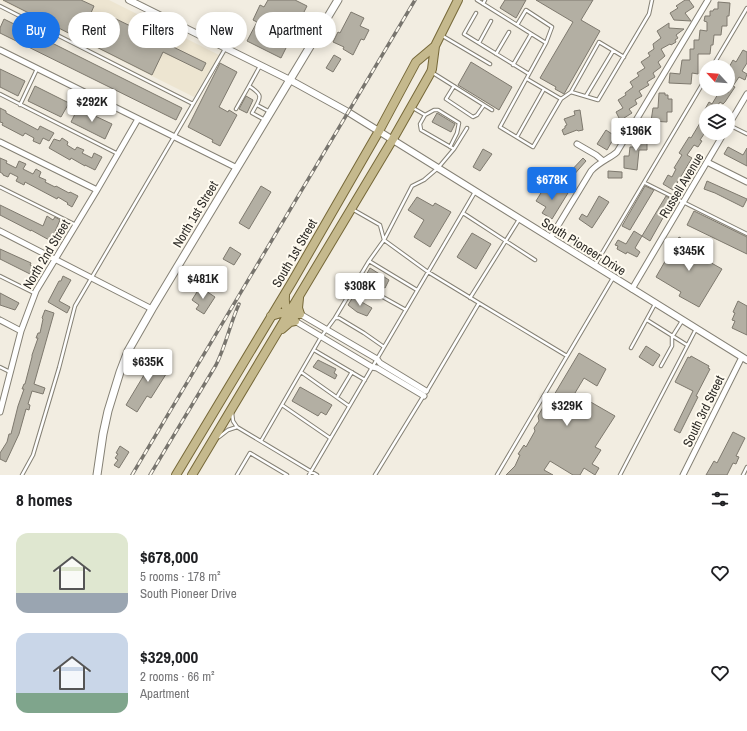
<!DOCTYPE html>
<meta charset="utf-8">
<style>
:root{--surface:#fff;--page:#f2f2f2;--text:#202124;--muted:#757577;--accent:#1a73e8}
body{margin:0;font-family:"Archivo Narrow",sans-serif;background:var(--page);color:var(--text);height:100vh;display:flex;flex-direction:column;font-size:15px;white-space:nowrap}
*{box-sizing:border-box;margin:0}
p{font-size:13px;color:var(--muted)}
.icon{flex:none;width:22px;height:22px;fill:none;stroke:currentColor;stroke-width:2;stroke-linecap:round;stroke-linejoin:round}
.map{position:relative;height:475px;overflow:hidden}
.sheet{display:flex;flex-direction:column;background:var(--surface);flex:1}
.sheet>*{flex:none}
.hud{position:absolute;left:12px;top:12px;width:400px;height:36px;display:flex;gap:8px}
.needle{width:26px;rotate:296deg}
.buttons{position:absolute;left:699px;top:60px;display:grid;gap:8px}
.buttons a{display:grid;place-items:center;width:36px;height:36px;border-radius:50%;background:var(--surface);box-shadow:0 2px 10px #0003;font-size:20px}
.price{position:absolute;translate:-50% -34px;padding:0 9px;border-radius:4px;background:#fff;color:#222;font-size:13px;line-height:26px;filter:drop-shadow(0 1px 2px #0008)}
.price::after{content:'';position:absolute;left:50%;top:24px;width:12px;height:9px;margin-left:-6px;background:inherit;clip-path:polygon(0 0,100% 0,50% 100%)}
.price.on{background:var(--accent);color:#fff}
ul{padding:0;list-style:none}
li{display:flex;align-items:center;gap:12px;height:100px;padding:0 16px}
li span{display:grid;place-items:center;flex:none;width:112px;height:80px;border-radius:12px;color:#555}
li>.icon{margin-inline-start:auto}
span .icon{width:48px;height:48px;fill:#fffc;stroke-width:1}
li b{font-size:17px}
h2{display:flex;justify-content:space-between;align-items:center;height:48px;padding:0 16px;font-size:17px}
.tag{padding:0 14px;border-radius:18px;background:var(--surface);box-shadow:0 2px 10px #0003;font-size:14px;line-height:36px}
.tag.on{background:var(--accent);color:#fff}
.map>svg:first-child{display:block}
</style>
<div class="map">
<svg width="747" height="475" viewBox="0 0 747 475">
<rect width="100%" height="100%" fill="#f2ede1"/>
<path fill="#ede5d1" d="M0,0h109l110,55 -25,42z"/>
<path fill="#b3afa3" stroke="#7e796e" d="M3,0h78l13,6 -7,16 19,9 6,-14 94,46 -4,8 -39,-19 -11,23z
M268,0h27l12,6 -26,52 -34,-17 10,-19 -4,-2 7,-15 4,2z
M505,0h21l-10,18 -16,-10z
M536,0h57l-12,20 19,11 -36,63 -9,-5 1,-2 -16,-9 33,-56z
M685,0h4l5,7 -9,6 6,8 -17,-1 -4,-7 8,-5 -2,-2z
M718,2l12,1 -1,13h-2v10h-5l-1,9h-7l-1,10h-2l-1,9h-12v20l-6,-1 -1,11 -22,-1 1,-10 10,1 2,-14h8v-11h4v-9h5l1,-10 7,1v-9l-3,-1 1,-5h5v-5h3l1,-2h4z
M351,12l13,6 -4,8 9,4 -5,10 -3,-1 -8,16 -10,-6 1,-2 -11,-5 5,-10 2,1z
M4,19l178,89 -6,12 -176,-87v-5z
M669,23v5l15,1 -8,6 2,3 -3,2 1,2 -5,3 -1,-1 -9,5 4,7 -7,6 3,5 -8,6 2,4 -8,5 2,3 -10,6 3,5 -7,4 2,4 -8,5 3,4 -8,5 3,6 -6,4 -4,-7 3,-1 -4,-8 7,-4 -5,-8 8,-5 -1,-2 8,-6 -3,-5 9,-6 -2,-3 8,-5 -4,-6 9,-6 -2,-3 6,-4 -1,-5 8,-6 -4,-7z
M743,50l4,2v11l-5,8 5,3 -2,6 -6,-3 -6,9 2,1 -10,15 -2,2 -3,-2 -6,9h-10l5,-9 3,2 9,-15 7,4v-15l3,-5 -3,-2v-2l5,-9 3,2z
M334,55l7,4 -8,13 -7,-4z
M471,62l41,25 -13,23 -41,-25z
M220,63l17,9 -18,35 9,5 1,-2 8,5 -17,31 -8,-4 1,-2 -25,-13z
M0,69l25,12 -7,15 -18,-9z
M35,86l34,17 -8,14 -33,-16z
M659,93h6v2h3v4h4v13h-5v10l-16,-1 2,-13h5z
M246,96l7,4 -6,13 -8,-4z
M0,108l6,3v2l32,17 2,-4 14,7 -5,8 -6,-3 -3,6 -7,-3 1,-3 -9,-5 -2,3 -21,-11 1,-2 -3,-1z
M78,108l34,16 -7,15 -34,-17z
M580,110l3,20 -5,1 -1,-1 -13,5 -2,-5 3,-2v-2l2,-1 -3,-6 11,-4 -1,-4z
M437,113l18,11 -4,8 -19,-10z
M706,113v18l-6,9 2,1 -4,6 -4,-2 -7,10 5,3 -19,32 -10,-6 5,-9 4,2 4,-8 -2,-1 8,-13 -3,-2 10,-16 2,1z
M606,130l9,6 -8,14 -10,-6z
M637,131l6,1 -1,2h5v16h-8l-2,20 -13,-2v-12h5l1,-9h5z
M62,138l6,4 -1,3 8,5 2,-3 7,3 -2,3 10,5 2,-5 8,4 -7,13 -10,-5v1l-14,-8 -1,2 -21,-12 5,-9 6,2z
M728,147l15,8 4,-7v18l-23,-12z
M483,149l9,5 -12,17 -7,-4z
M0,158l7,3 -1,2 10,5 3,-7 7,3 -3,5 10,5 3,-5 5,3 -2,5 7,3 -1,2 10,5 1,-1 13,7 1,-1 8,4 -6,11 -5,-3 1,-1 -10,-6 -1,2 -32,-17 -1,3 -8,-4 2,-4 -8,-4 -2,4 -5,-2v-1l-3,-2z
M583,158l3,3 -14,16 -4,-3z
M608,171l14,1v6h-14z
M707,181l40,18 -4,8 -28,-14 -11,-4z
M261,186l10,6 -22,37 -10,-6z
M645,186l9,4 -24,40 -8,-4z
M544,188l11,6 4,-6 9,5 -16,26 -10,-6 4,-6 -10,-6z
M599,196l10,6 -17,26 -13,-9 3,-5 5,3z
M666,196l7,4 -23,41 -8,-5 -7,12 5,4 -3,5 -10,-5 -1,2 -9,-5 1,-3 -3,-1 3,-5 8,4 8,-13 8,5z
M417,197l16,9 2,-3 16,9 -21,35 -16,-10 10,-17 -16,-10z
M0,205l43,21 4,-10 6,4 2,-3 5,3 -9,21 -20,-11v1l-31,-16z
M694,211l53,26v17l-60,-29z
M472,233l19,11 -15,25 -19,-12z
M679,237l23,14 -3,5 23,13 -23,38 -20,-11 2,-4 -25,-15z
M230,247l11,7 -7,11 -11,-6z
M0,249l31,14 -1,2 6,2 -4,8 -32,-16z
M370,268l19,12 -4,8 -20,-11z
M63,276l8,4 -12,21 11,6 -3,6 -19,-11 11,-21h2z
M200,287l15,10 -11,17 -8,-5 3,-4 -7,-5z
M0,293l19,10 -4,7 -15,-5z
M353,297l19,11 -5,8 -10,-4 -9,-7z
M738,301l9,5v29l-15,-7 3,-7 -3,-1 3,-7 -2,-1z
M45,310l9,3 -20,71 11,4 -2,6 -11,-3 -4,13 2,1 -1,5 -3,-1 -7,25 -13,28 -6,-3v-6l7,-11 2,-8h2l7,-28 6,-17h-2l2,-5h1l7,-27v-2l6,-17h-2l2,-5h2l3,-14 -1,-1z
M646,346l14,9 -7,11 -14,-9z
M159,350l6,3 -7,12 10,6 -17,27 -4,-2 -10,16 -11,-7z
M579,353l27,16 -9,17 -13,-8 -9,15 40,23 -20,31 6,3 -9,14 7,4 -4,7 -11,-7 -4,7h-7l-23,-14 -6,9 9,5h-47l9,-9 5,-11 -2,-1 6,-9 2,2 9,-16 -1,-3 5,-7 -1,-5 8,-14 5,-2z
M691,356l18,10 -1,2 2,1 -14,27 2,1 -18,36 -6,-3 19,-39 -18,-9 13,-25 2,1z
M318,360l18,9 -2,4 3,2 -2,4 -22,-12z
M300,387l32,18 -6,10 -5,-3 -3,4 -26,-15z
M733,432l12,6 -9,18 3,1 -3,7 -3,-1 -6,12h-21l8,-14 3,2z
M120,446l9,6 -10,16 -5,-3 4,-5 -3,-2 3,-4 -2,-1z"/>
<g fill="none" stroke-linecap="round" stroke-linejoin="round">
<defs>
<path id="service" d="M483,4l2,-4
M0,6l193,98
M476,13l-12,21 65,40 17,-31 -69,-43
M517,25l9,-15 26,17 -6,16
M441,35l49,29
M479,43l12,-22
M496,54l13,-22
M624,57l-25,-15 -28,50 27,8 51,-86 3,-14
M513,65l18,-31
M712,67l35,-59
M433,73l51,32 -7,10 -4,2 -27,-18 8,-13
M529,74l-29,53 33,20 28,-48 10,-7
M527,79l34,20
M249,86l11,-20
M0,94l118,60
M586,96l27,-45
M20,105l17,-36
M257,105l13,7
M484,105l8,5
M236,109l13,-23c16,10 11,12 3,27l13,7
M425,115l9,-5h4l21,13 -2,10 -7,14
M729,125l18,9
M517,137l27,-48
M454,149l13,-21
M645,183l102,51
M0,187l76,38
M352,209l28,16 4,15 44,32 51,31 -52,88
M463,213l72,47
M369,261l48,29
M595,265l111,-187
M0,276l34,17
M356,282l50,28
M470,298l50,-80
M479,303l88,53
M335,318l34,-57 15,-21 28,-54 12,-6 14,-12 16,-19 -33,-19 -1,-6 5,-9 -12,-7
M647,320l40,25
M631,348l24,-44
M314,350l51,30
M661,366l11,-20v-9l10,-16
M0,367l10,5
M301,372l48,34
M337,397l15,-25
M282,405l48,33
M232,413l1,8 4,6 80,48
M219,437l9,-7 9,-3
M261,441l60,-104 14,-19h4l25,15 20,14
M22,475l11,-20 26,-87 16,-62 99,-169 51,-88
M237,475l13,-22 37,22
M309,475l166,-283
M375,475l49,-80
M497,475l116,-197
M620,475l76,-146
M743,475l4,-8"/>
<path id="minor" d="M0,50l237,118
M728,126l19,-32
M0,142l97,48
M577,144l19,11 7,6
M707,162l40,20
M0,231l152,78
M551,237l40,-66c8,-9 18,-12 26,-19l91,-152
M632,289l92,-156
M300,314l77,45 3,4 46,28
M0,320l21,11
M295,321l77,46 5,1 47,28
M0,412l21,-81 15,-40 61,-101 41,-71
M683,475l59,-118"/>
<path id="tertiary" d="M129,0l161,80 58,32 399,248"/>
<path id="secondary" d="M97,475l6,-41 5,-23 12,-39 8,-21 24,-42 186,-309"/>
<path id="primary" d="M271,316l10,-3 19,1 -2,-6 1,-10
M282,329l8,-7 5,-1c-8,-8 -11,-14 -10,-25
M176,475l116,-193 87,-151 37,-69 19,-16
M192,475l201,-336 38,-67 1,-3 3,-23 23,-46"/>
</defs>
<use href="#service" stroke="#858175" stroke-width="4.5"/>
<use href="#minor" stroke="#858175" stroke-width="7"/>
<use href="#tertiary" stroke="#858175" stroke-width="8"/>
<use href="#secondary" stroke="#858175" stroke-width="9"/>
<use href="#primary" stroke="#766838" stroke-width="10"/>
<use href="#service" stroke="#fff" stroke-width="2.5"/>
<use href="#minor" stroke="#fff" stroke-width="5"/>
<use href="#tertiary" stroke="#fff" stroke-width="6"/>
<use href="#secondary" stroke="#fff" stroke-width="7"/>
<use href="#primary" stroke="#c5b98d" stroke-width="8"/>
<defs>
<path id="rail" d="M132,475l283,-475
M150,475l66,-110c10,-20 14,-41 23,-61"/>
</defs>
<use href="#rail" stroke="#78756e" stroke-width="3.5"/>
<use href="#rail" stroke="#fffbf0" stroke-width="2" stroke-dasharray="6" stroke-linecap="butt"/>
</g>
<g text-anchor="middle" stroke-width="4" stroke-linejoin="round" paint-order="stroke">
<g font-size="13" fill="#2c2a26" stroke="#fffbf0">
<text transform="translate(681 185) rotate(-59)" y="5">Russell Avenue</text>
<text transform="translate(195 214) rotate(-59)" y="5">North 1st Street</text>
<text transform="translate(584 246) rotate(32)" y="5">South Pioneer Drive</text>
<text transform="translate(294 253) rotate(-60)" y="5">South 1st Street</text>
<text transform="translate(46 254) rotate(-59)" y="5">North 2nd Street</text>
<text transform="translate(703 411) rotate(-64)" y="5">South 3rd Street</text>
</g>
</g>
</svg>
<div class="buttons">
<a><svg class="needle" viewBox="-14 -14 28 28"><path d="M0-13l5 13h-10z" fill="#e53935"/><path d="M0 13l5-13h-10z" fill="#757577"/></svg></a>
<a><svg class="icon" aria-label="layers" viewBox="0 0 24 24"><path d="M12 4l9 5-9 5-9-5zM3 14l9 5 9-5"/></svg></a>
</div>
<b class="price" style="left:92px;top:123px">$292K</b>
<b class="price" style="left:636px;top:152px">$196K</b>
<b class="price on" style="left:552px;top:201px">$678K</b>
<b class="price" style="left:689px;top:272px">$345K</b>
<b class="price" style="left:203px;top:300px">$481K</b>
<b class="price" style="left:360px;top:307px">$308K</b>
<b class="price" style="left:148px;top:383px">$635K</b>
<b class="price" style="left:567px;top:427px">$329K</b>
<div class="hud">
<a class="tag on">Buy</a>
<a class="tag">Rent</a>
<a class="tag">Filters</a>
<a class="tag">New</a>
<a class="tag">Apartment</a>
</div>
</div>
<section class="sheet">
<h2>8 homes<svg class="icon" aria-label="filters" viewBox="0 0 24 24"><path d="M4 7h16M4 17h16"/><circle cx="9" cy="7" r="2"/><circle cx="15" cy="17" r="2"/></svg></h2>
<ul>
<li><span style="background:linear-gradient(#dfe7d0 75%,#9aa5b1 0)"><svg class="icon" aria-label="home" viewBox="0 0 24 24"><path d="M3 11l9-7 9 7M6 9v11h12V9"/></svg></span><div><b>$678,000</b><p>5 rooms · 178 m²</p><p>South Pioneer Drive</p></div><svg class="icon" aria-label="heart" viewBox="0 0 24 24"><path d="M12 20l-8-8c-3-5 5-10 8-4 3-6 11-1 8 4z"/></svg></li>
<li><span style="background:linear-gradient(#c9d6e8 75%,#7fa58c 0)"><svg class="icon" aria-label="home" viewBox="0 0 24 24"><path d="M3 11l9-7 9 7M6 9v11h12V9"/></svg></span><div><b>$329,000</b><p>2 rooms · 66 m²</p><p>Apartment</p></div><svg class="icon" aria-label="heart" viewBox="0 0 24 24"><path d="M12 20l-8-8c-3-5 5-10 8-4 3-6 11-1 8 4z"/></svg></li>
</ul>
</section>
